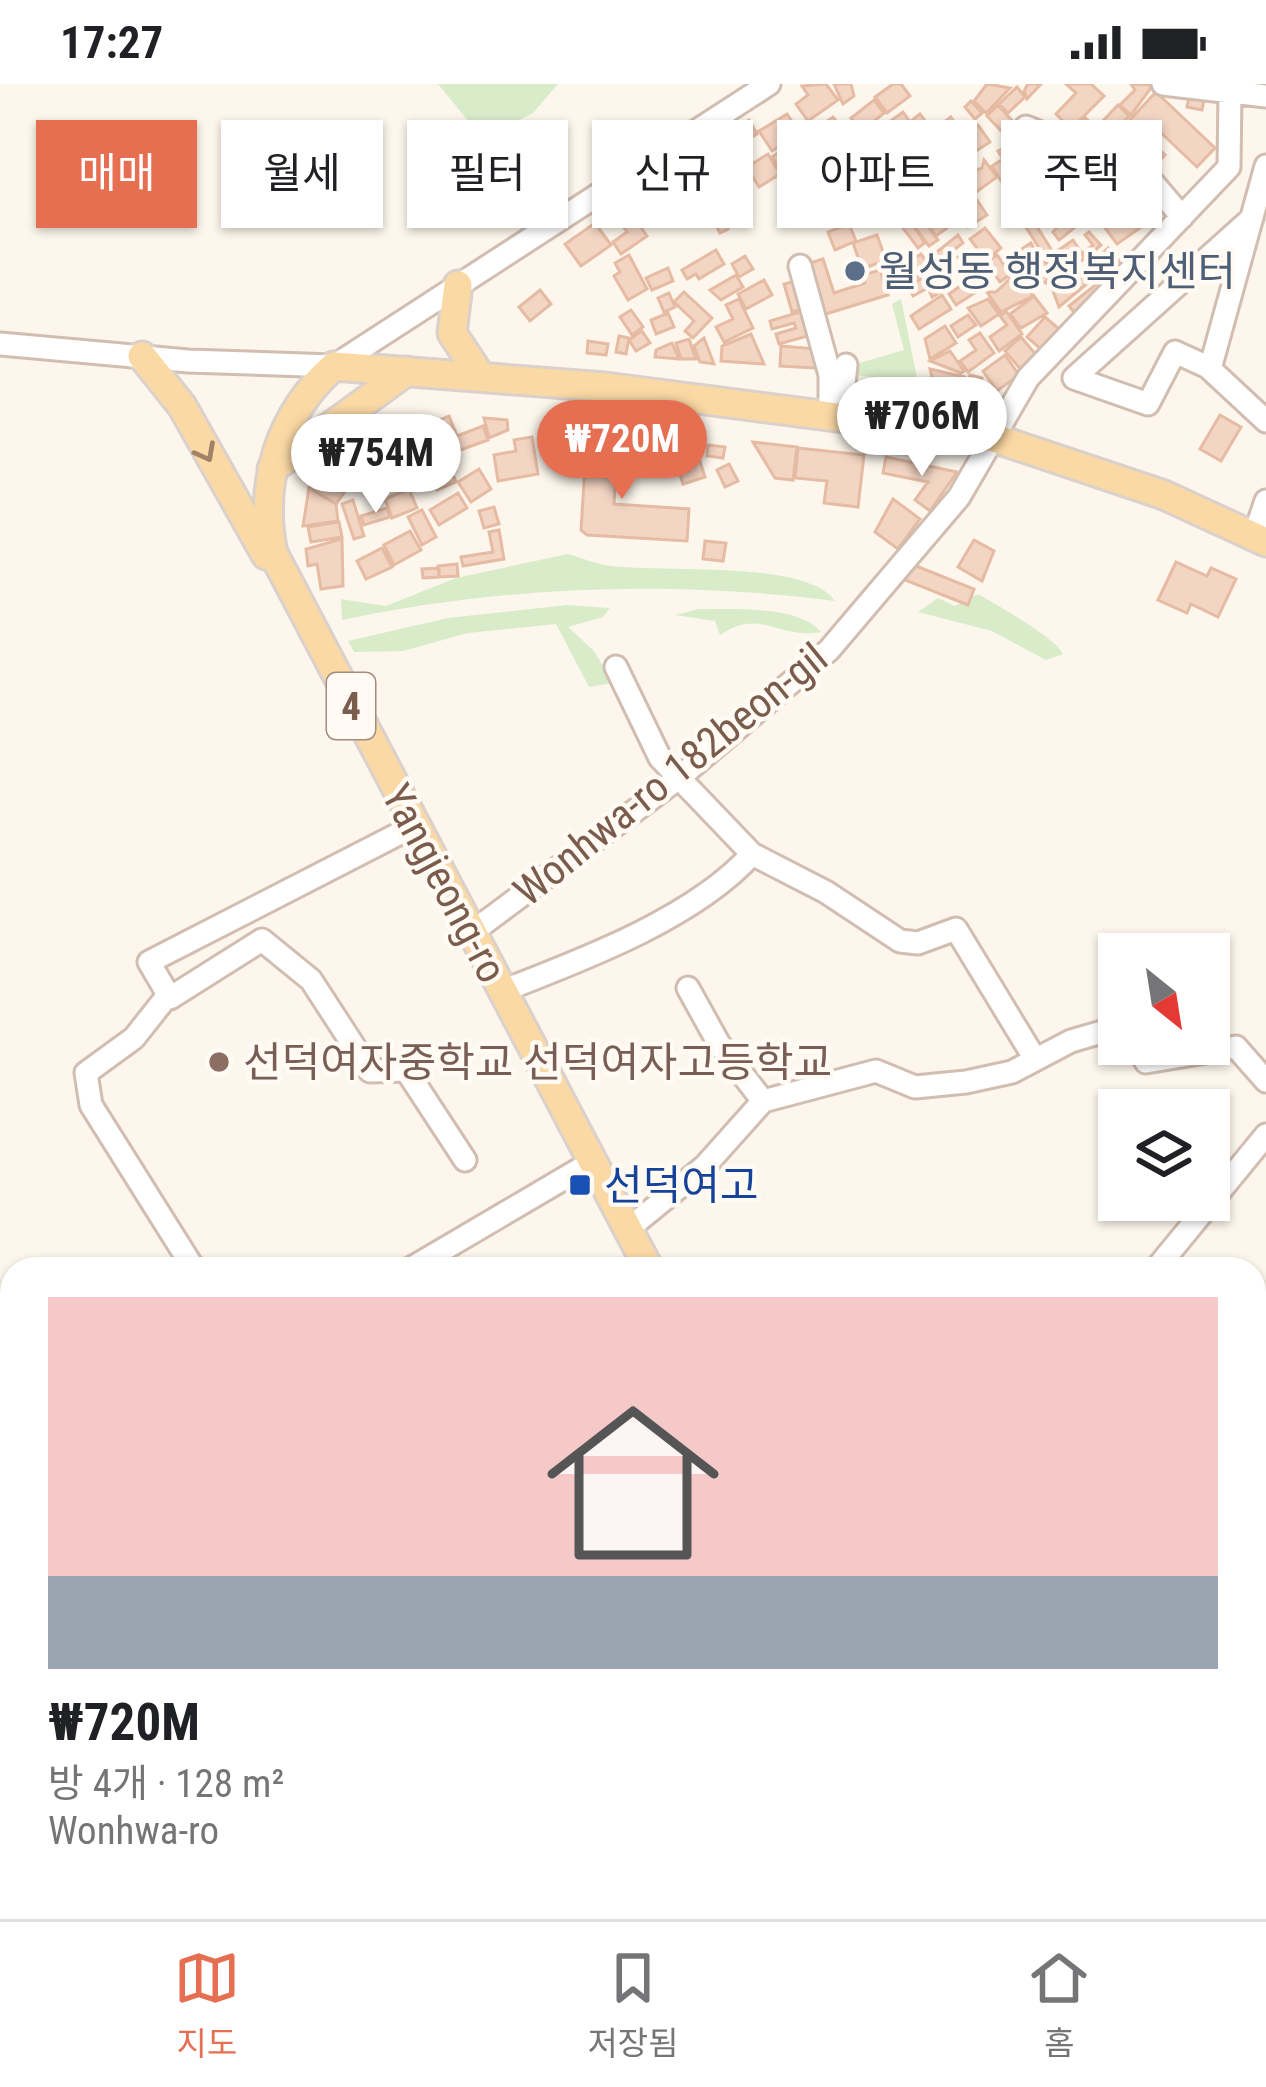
<!DOCTYPE html>
<html lang="ko">
<meta charset="utf-8">
<style>
:root{--surface:#fff;--page:#f6f6f6;--text:#202124;--muted:#757577;--line:#e0e0e0;--accent:#e76f51}
body{margin:0;font-family:"Roboto Condensed","Noto Sans KR",sans-serif;background:var(--page);color:var(--text);height:100vh;display:flex;flex-direction:column;font-size:45px;white-space:nowrap}
*{box-sizing:border-box;margin:0}
p{font-size:39px;color:var(--muted)}
.icon{flex:none;width:66px;height:66px;fill:none;stroke:currentColor;stroke-width:2;stroke-linecap:round;stroke-linejoin:round}
.map{position:relative;flex:1;overflow:hidden}
.drawer{position:absolute;left:0px;top:1173px;width:1266px;height:663px;display:flex;flex-direction:column;background:var(--surface);border-radius:36px 36px 0 0;box-shadow:0 3px 9px #0004}
.drawer>*{flex:none}
.top-card{position:absolute;left:36px;top:36px;width:1194px;height:108px;display:flex;gap:24px}
.needle{width:78px;rotate:150deg}
.tools{position:absolute;left:1098px;top:849px;display:grid;gap:24px}
.tools a{display:grid;place-items:center;width:132px;height:132px;border-radius:0px;background:var(--surface);box-shadow:0 3px 9px #0004;font-size:60px}
.price{position:absolute;translate:-50% -102px;padding:0 27px;border-radius:42px;background:#fff;color:#222;font-size:39px;line-height:78px;filter:drop-shadow(0 3px 6px #0008)}
.price::after{content:'';position:absolute;left:50%;top:72px;width:36px;height:27px;margin-left:-18px;background:inherit;clip-path:polygon(0 0,100% 0,50% 100%)}
.price.current{background:var(--accent);color:#fff}
ul{padding:0;list-style:none}
li{display:grid;align-content:center;gap:24px;height:636px;padding:0 48px}
li span{display:grid;place-items:center;height:372px;border-radius:0px;color:#555}
li>.icon{margin-inline-start:auto}
span .icon{width:216px;height:216px;fill:#fffc;stroke-width:1}
li b{font-size:51px}
.chip{padding:0 42px;border-radius:0px;background:var(--surface);box-shadow:0 3px 9px #0004;font-size:42px;line-height:108px}
.chip.current{background:var(--accent);color:#fff}
.status{display:flex;justify-content:space-between;align-items:center;height:84px;padding:0 60px;background:var(--surface);direction:ltr}
.status svg{height:33px;fill:currentColor}
.tab-bar{display:flex;justify-content:space-around;align-items:center;height:168px;border-top:3px solid var(--line);background:var(--surface);font-size:33px;color:var(--muted)}
.tab-bar a{display:grid;justify-items:center;gap:6px}
.tab-bar .current{color:var(--accent)}
.map>svg:first-child{display:block}
</style>
<div class="status"><b>17:27</b><svg viewBox="0 0 49 12"><path d="M0 12V9h3v3zM5 12V6h3v6zM10 12V3h3v9zM15 12V0h3v12zM26 1h20v11H26zM47 4h2v5h-2z"/></svg></div>
<div class="map">
<svg width="1266" height="1835" viewBox="0 0 1266 1835">
<rect width="100%" height="100%" fill="#fdf6ec"/>
<path fill="#d8ecc9" d="M438,0h120l-25,29 -50,26z
M901,215l17,84 -62,-8v-11l48,-14 -12,-46z
M568,470c12,3 25,9 37,11 50,9 200,-7 230,36 -164,-21 -331,-15 -493,19l-1,-21 45,7 70,-28z
M978,510c19,11 78,44 85,60l-17,6 -54,-29 -74,-19 20,-14 17,8z
M568,521l42,3 -7,9 -35,10 26,24 19,32 -24,4 -33,-63 -88,9 -65,18 -49,1 -6,-11 100,-23z
M699,525c33,1 98,-5 122,23 -45,8 -59,-25 -101,3l-5,-14 -40,-6z"/>
<path fill="#bfe3e8" stroke="#a5d3da" stroke-width="3" d="M468,1824h77l4,11h-74z"/>
<path fill="#f3d5c3" stroke="#e6bba3" stroke-width="3" d="M826,0l12,16 -30,21 -12,-17 12,-9 -6,-9z
M834,0h17l3,12 -11,8z
M893,0h8l9,12 -23,17 -12,-16z
M987,0l23,4 -24,25 -12,-12z
M1028,0h13l-14,15 -3,-8z
M1066,0h25l13,12 -33,33 -15,-15 20,-21z
M1131,0l22,1 -22,30 -11,-10 15,-15z
M1017,3l8,10 -17,16 -9,-9z
M1156,8l59,56 -18,19 -41,-39 -9,9 18,18 -15,15 -35,-34z
M1190,8l15,3 -3,15 -15,-3z
M874,16l10,13 -23,19 -10,-14z
M971,17l11,12 -7,6 -10,-12z
M998,21l19,21 -11,10 -19,-20z
M1118,21l11,11 -20,21 -11,-11z
M903,28l7,10 10,-8 11,15 -24,17 -18,-24z
M787,30l13,19 -28,18 -13,-20z
M833,33l12,16 -18,14 -13,-17z
M951,33l12,18 15,-10 12,17 -28,18 -22,-35z
M1084,33l21,18 -10,12 -14,-12 -5,6 -7,-7z
M749,36l8,14 -26,16 -8,-14z
M888,40l15,23 -22,14 -15,-23z
M805,52l18,25 -16,12 -18,-26z
M721,55l20,32 -18,11 -9,-14 -12,8 -11,-18z
M1010,60l14,22 -23,15 -9,-15 11,-7 -5,-8z
M909,63l6,7 -19,15 21,27 -8,7 -28,-34z
M786,64l12,17 -15,10 -11,-18z
M871,67l9,12 -21,15 -9,-11z
M768,70l12,20 -21,13 -12,-20z
M934,70l14,19 -31,23 -14,-18z
M841,73l17,23 -7,5 -16,-23z
M984,76l13,17 -22,16 -13,-17 20,-8z
M1075,79l11,11 -28,24 -16,-19 12,-10 6,7z
M1033,83l13,19 -25,17 -12,-19z
M674,84l13,18 -9,5 -12,-17z
M1106,91l6,8 8,-7 10,12 -20,17 -16,-20z
M663,92l10,15 -22,15 7,11 -10,6 -17,-25z
M873,93l7,10 9,-6 4,6 -25,17 -11,-16z
M1150,96l17,23 -19,15 -18,-23z
M1088,101l18,20 -21,18 -11,-13 12,-10 -7,-8z
M1048,105l14,17 -10,8 -14,-18z
M701,109l8,25 -15,5 -8,-25z
M973,110l14,21 -19,12 -13,-20z
M1130,111l20,26 -33,23 -20,-27z
M894,114l9,13 -21,15 -9,-12z
M1041,117l9,16 -14,8 15,24 -8,5 -23,-36z
M677,120l6,11 -13,8 -7,-11z
M627,123l20,29 -26,18 -8,-12 14,-10 -12,-17z
M945,127l9,12 -18,13 -9,-12z
M1070,128l9,12 -20,16 -6,-8z
M721,131l7,14 -8,4 -7,-13z
M920,132l18,24 -9,6 -18,-24z
M908,134l17,25 -7,5 -18,-24z
M595,139l16,22 -30,21 -16,-22z
M849,140l7,17 -21,9 -7,-18z
M985,144l16,20 -15,12 -16,-21z
M1089,148l12,13 -14,12 -4,-4 10,-8 -8,-10z
M877,151l9,25 -24,9 -9,-26z
M958,151l5,8 -25,19 -5,-7z
M1073,156l12,18 -23,16 -12,-18z
M1031,159l7,13 -22,14 -8,-12z
M1108,164l8,9 -18,17 -8,-8z
M716,166l8,14 -25,15 -3,-5 -9,5 -5,-9z
M968,166l15,24 -10,6 -15,-23z
M921,170l10,14 -24,16 -10,-14z
M629,171l18,34 -19,11 -14,-24 6,-4 -5,-9z
M997,171l14,19 -11,8 -14,-20z
M745,172l8,13 -14,8 -7,-13z
M1123,173l10,11 -25,21 -9,-11z
M823,175l11,34 31,-10 -2,-8 17,-5 8,25 -69,21 -15,-51z
M1037,175l16,7 -7,17 -17,-7z
M668,184l5,13 -21,9 -6,-12z
M1089,186l5,8 -35,29 -6,-16z
M932,189l10,18 -10,6 -4,-9 -15,8 -5,-10z
M1016,189l17,23 -32,16 -14,-20h9z
M736,191l7,12 -22,13 -11,-10z
M764,196l8,15 -26,14 -8,-15z
M969,196l7,12 -20,13 -7,-11z
M795,197l8,28 -11,3 -8,-28z
M1099,198l9,10 -31,24 -8,-10z
M540,206l11,14 -21,17 -11,-14z
M684,208l28,26 -19,20 -8,-7 9,-10 -20,-19z
M669,209l6,14 -11,5 -6,-14z
M942,211l9,14 -32,20 -8,-13z
M1034,212l13,17 -26,15 -11,-14z
M739,215l14,29 -29,14 -8,-15 17,-8 -7,-14z
M988,215l11,15 -18,12 -13,-18z
M631,226l12,17 -11,8 -12,-18z
M803,227l8,24 -32,9 -3,-10 20,-6 -2,-5 -22,6 -2,-8z
M1006,227l16,23 -23,17 -9,-14 17,-12 -7,-9z
M668,229l6,14 -18,7 -5,-14z
M968,231l8,10 -18,12 -7,-11z
M1045,233l15,13 -18,20 -15,-13z
M945,242l11,17 -26,16 -5,-20z
M642,247l8,12 -14,8 -7,-11z
M980,249l14,20 -26,19 -8,-11 16,-11 -7,-10z
M751,250l13,30 -43,-3 1,-15z
M619,252l10,2 -3,16 -10,-2z
M1021,253l17,20 -16,14 -17,-20z
M704,254l10,26 -14,-2 -6,-16z
M689,255l7,20h-15l-5,-16z
M588,257l20,3 -2,11 -19,-2z
M672,259l7,16 -24,-2 1,-7z
M781,262l36,3 -2,19 -35,-2z
M950,267l14,20 -3,2 -31,-12z
M1005,271l14,20 -22,16 -14,-20z
M930,285l35,8 -5,18 -25,-6z
M970,291l12,3 -3,9 13,3 -3,13 -25,-6z
M1220,331l21,12 -20,34 -21,-12z
M449,332l8,20 26,-10 5,14 -36,13 -12,-33z
M484,334l23,2 1,10 -19,8z
M371,338l9,19 -20,11 -10,-19z
M414,345l6,25 -18,5 -6,-26z
M350,349l10,19 -14,10 -18,-11z
M440,350l3,15 -21,4 -3,-15z
M587,350l31,2 -4,68 75,5 -2,32 -100,-6 -6,-5z
M561,351h10l-2,27 -10,-1z
M621,352l33,3 -2,23 -33,-2z
M532,353l6,37 -40,7 -4,-26 22,-4 -2,-11z
M753,358l44,5 -4,33 -18,-2z
M694,359l11,34 -22,7 -11,-34z
M708,361l17,2 -2,11 -16,-2z
M798,364l66,7 -6,52 -34,-4 3,-22 -32,-3z
M328,367l32,19 -24,34 -27,-16z
M886,373l71,15 -27,39 -15,-11 13,-18 -45,-9z
M386,376l7,23 -11,3 -7,-23z
M729,380l9,17 -13,6 -8,-17z
M449,381l7,17 -19,8 -7,-17z
M479,385l12,20 -20,13 -13,-20z
M375,393l9,24 -9,3 -8,-24z
M309,404l27,16 2,17 -35,5z
M409,405l8,19 -25,10 -7,-19z
M458,409l9,15 -28,17 -9,-15z
M893,415l27,20 -22,30 -23,-17z
M353,416l11,36 -10,3 -12,-35z
M494,423l5,17 -15,4 -5,-17z
M387,424l3,9 -26,8 -3,-9z
M422,426l14,27 -14,8 -14,-28z
M339,438l3,15 -31,5 -3,-15z
M499,446l5,29 -41,7 -2,-9 32,-5 -4,-20z
M410,447l11,19 -27,15 -10,-20z
M342,455l1,47 -22,3 -4,-25 -9,2 -2,-17z
M974,456l20,11 -12,30 -24,-14z
M705,457l21,2 -3,18 -20,-2z
M382,464l10,19 -26,12 -9,-18z
M906,478l68,27 -6,16 -68,-27z
M1176,478l31,14 4,-8 25,11 -18,38 -27,-13 -4,9 -29,-13z
M457,480l1,12 -19,1 -1,-11z
M439,484v9l-16,1 -1,-9z
M1255,1666l11,22v33l-12,-24z
M1266,1778v28l-7,2 -5,-24z
M1109,1824h38l-23,11h-9z
M1178,1824h7l5,11h-38z"/>
<g fill="none" stroke-linecap="round" stroke-linejoin="round">
<defs>
<path id="minor" d="M1163,0l103,12
M1026,43l122,50 34,40
M1266,82l-56,203 56,52
M800,182l30,109v41
M0,260l188,17 146,5 435,-282
M1210,284l-35,-16 -27,52 -74,-26 178,-160
M841,327l5,-46
M1254,452l12,-35
M616,583l44,91 92,96
M414,742l-265,136 21,36 92,-58 49,40 59,91 36,-1 59,90
M471,849l209,-156 149,-127 130,-153 69,-119 201,-211 1,-76
M688,904l31,56 44,57
M502,907c80,-31 193,-73 250,-137l74,38 74,49 18,2 38,-14 79,130
M168,911l-34,43 -48,35 5,32 103,164
M1135,960l11,18 90,-15 30,34
M627,1146l78,-64 58,-65 113,-30 39,16 51,-5 46,-10 59,-31 48,-14
M410,1185l182,-107
M1156,1185l110,-134
M1254,1467l12,-6
M1254,1654l12,-6
M990,1824l6,11
M1238,1824l5,11
M906,1835l21,-11"/>
<path id="major" d="M458,201l-6,48 29,44
M142,272l40,50 84,149
M272,385l135,-98
M649,1185l-376,-716c-15,-70 7,-139 61,-187l271,21 386,50 173,58 102,47
M152,1835l22,-11"/>
</defs>
<use href="#minor" stroke="#d1beb0" stroke-width="27"/>
<use href="#major" stroke="#dad1cd" stroke-width="33"/>
<use href="#minor" stroke="#fff" stroke-width="21"/>
<use href="#major" stroke="#fbd9a5" stroke-width="27"/>
</g>
<defs><path id="oneway-chevron" d="M-2-3.5L2.5 0L-2 3.5" fill="none" stroke-width="1.6" stroke-linecap="round" stroke-linejoin="round" transform="scale(3)"/></defs>
<use stroke="#a18267" href="#oneway-chevron" transform="translate(206 369) rotate(62)"/>
<circle fill="#5c6f8a" stroke="#fffaf3" stroke-width="4.5" cx="855" cy="187" r="12"/>
<circle fill="#8d6e63" stroke="#fffaf3" stroke-width="4.5" cx="219" cy="978" r="12"/>
<rect fill="#1a4fb4" stroke="#fffaf3" stroke-width="4.5" x="568" y="1089" width="24" height="24" rx="6"/>
<g text-anchor="middle" stroke-width="9" stroke-linejoin="round" paint-order="stroke">
<rect fill="#fffaf3" stroke="#a28b7f" stroke-width="3" x="327" y="589" width="48" height="66" rx="9"/>
<g font-size="39" font-weight="bold" fill="#7a5c4d">
<text x="351" y="636">4</text>
</g>
<g font-size="42" fill="#4e5e75" stroke="#fffaf3" text-anchor="start">
<text x="879" y="202">월성동 행정복지센터</text>
</g>
<g font-size="42" fill="#7a5c4d" stroke="#fffaf3">
<text transform="translate(670 690) rotate(-39)" y="15">Wonhwa-ro 182beon-gil</text>
<text transform="translate(445 799) rotate(62)" y="15">Yangjeong-ro</text>
</g>
<g font-size="42" fill="#785e54" stroke="#fffaf3" text-anchor="start">
<text x="243" y="993">선덕여자중학교 선덕여자고등학교</text>
</g>
<g font-size="42" fill="#164399" stroke="#fffaf3" text-anchor="start">
<text x="604" y="1116">선덕여고</text>
</g>
</g>
</svg>
<div class="tools">
<a><svg class="needle" viewBox="-14 -14 28 28"><path d="M0-13l5 13h-10z" fill="#e53935"/><path d="M0 13l5-13h-10z" fill="#757577"/></svg></a>
<a><svg class="icon" aria-label="layers" viewBox="0 0 24 24"><path d="M12 4l9 5-9 5-9-5zM3 14l9 5 9-5"/></svg></a>
</div>
<b class="price" style="left:922px;top:395px">₩706M</b>
<b class="price current" style="left:622px;top:418px">₩720M</b>
<b class="price" style="left:376px;top:432px">₩754M</b>
<div class="top-card">
<a class="chip current">매매</a>
<a class="chip">월세</a>
<a class="chip">필터</a>
<a class="chip">신규</a>
<a class="chip">아파트</a>
<a class="chip">주택</a>
</div>
<section class="drawer">
<ul>
<li><span style="background:linear-gradient(#f6c9c9 75%,#9aa5b1 0)"><svg class="icon" aria-label="home" viewBox="0 0 24 24"><path d="M3 11l9-7 9 7M6 9v11h12V9"/></svg></span><div><b>₩720M</b><p>방 4개 · 128 m²</p><p>Wonhwa-ro</p></div></li>
</ul>
</section>
</div>
<nav class="tab-bar">
<a class="current"><svg class="icon" aria-label="map" viewBox="0 0 24 24"><path d="M3 6l6-2 6 2 6-2v14l-6 2-6-2-6 2zM9 4v14M15 6v14"/></svg>지도</a>
<a><svg class="icon" aria-label="saved" viewBox="0 0 24 24"><path d="M7 4h10v16l-5-4-5 4z"/></svg>저장됨</a>
<a><svg class="icon" aria-label="home" viewBox="0 0 24 24"><path d="M3 11l9-7 9 7M6 9v11h12V9"/></svg>홈</a>
</nav>
